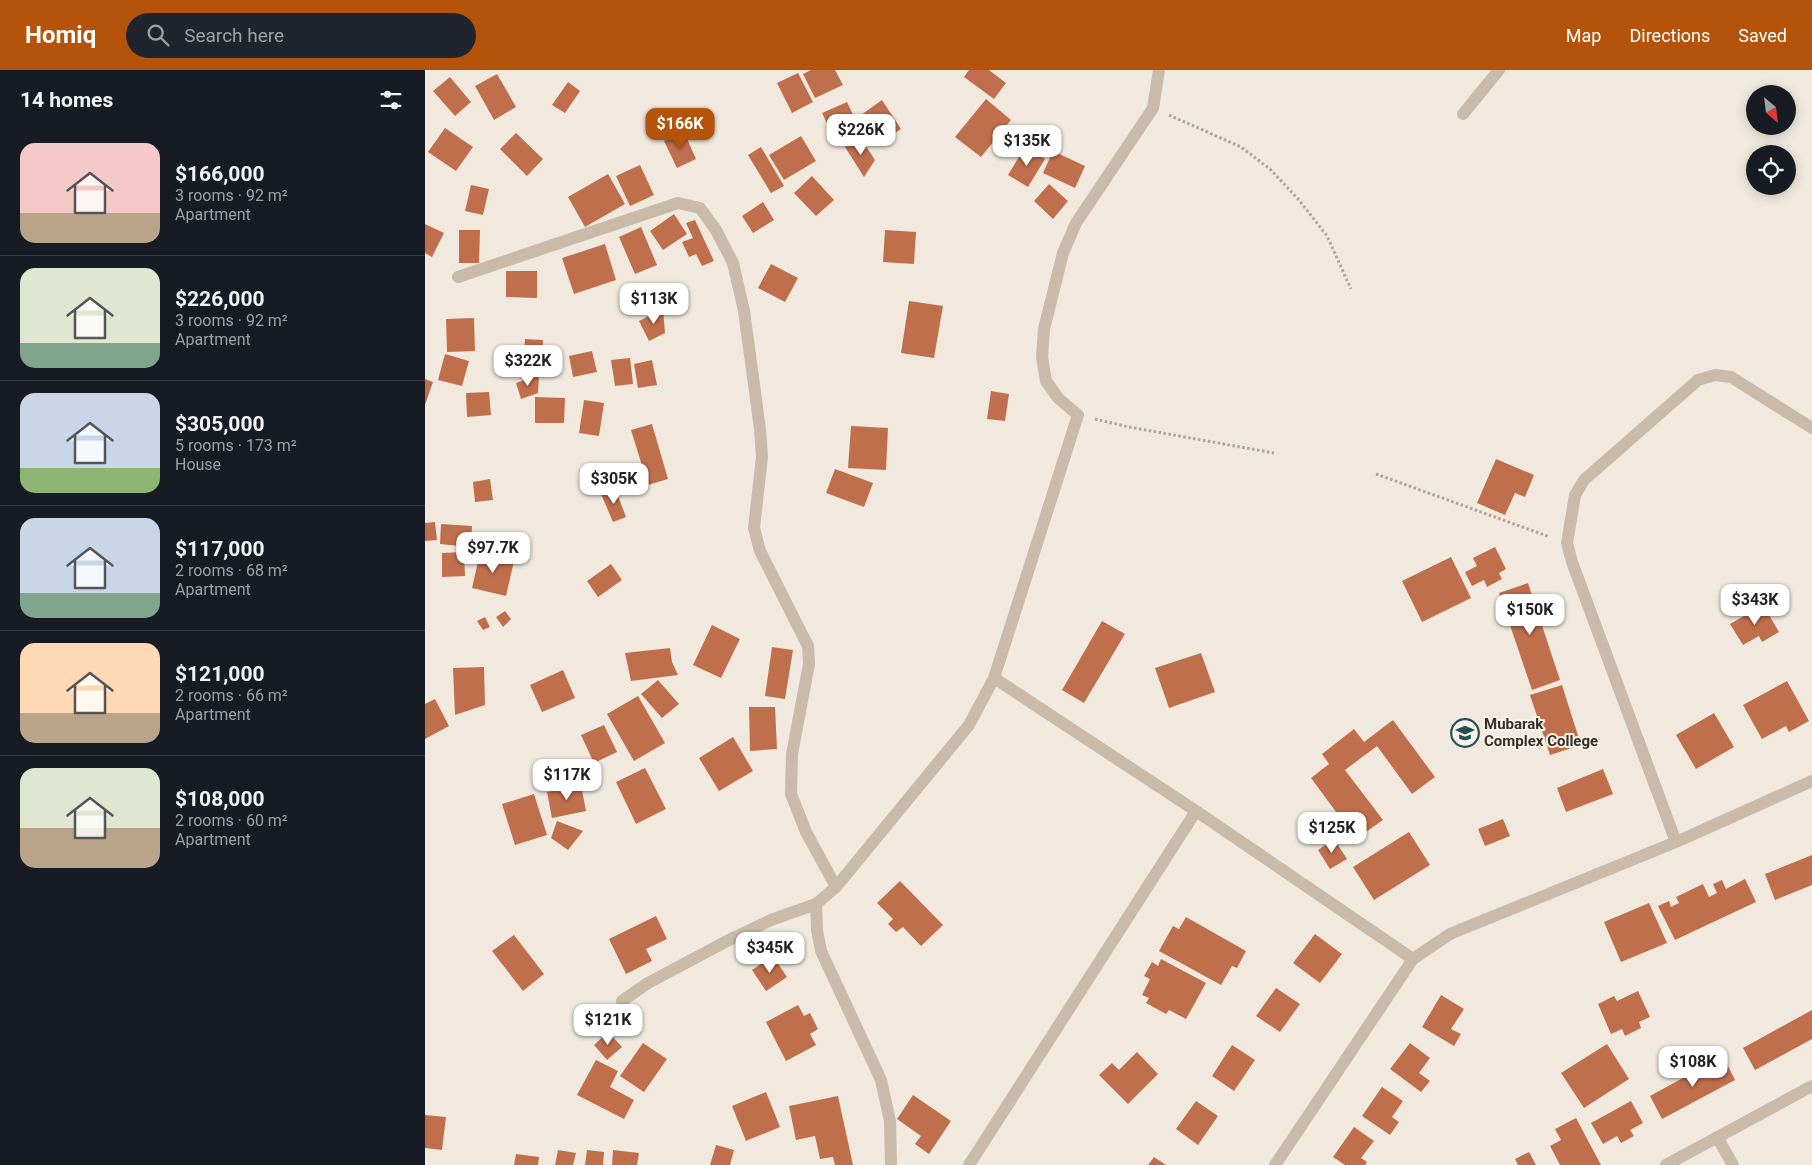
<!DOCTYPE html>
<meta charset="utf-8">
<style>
:root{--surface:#171b24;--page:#20242c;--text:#f1f3f6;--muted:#9ea1a6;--line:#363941;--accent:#b45309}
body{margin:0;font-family:Roboto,sans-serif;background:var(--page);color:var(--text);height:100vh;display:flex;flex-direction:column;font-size:19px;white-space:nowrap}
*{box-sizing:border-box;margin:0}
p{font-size:16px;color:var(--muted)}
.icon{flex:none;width:28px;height:28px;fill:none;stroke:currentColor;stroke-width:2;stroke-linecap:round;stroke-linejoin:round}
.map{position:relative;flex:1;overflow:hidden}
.drawer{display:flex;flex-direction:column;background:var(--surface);width:425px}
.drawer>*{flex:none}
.needle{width:32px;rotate:152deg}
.buttons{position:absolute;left:1321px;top:15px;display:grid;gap:10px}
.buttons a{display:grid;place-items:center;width:50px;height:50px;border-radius:50%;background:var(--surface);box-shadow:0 2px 12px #0003;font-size:25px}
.price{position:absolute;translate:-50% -42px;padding:0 11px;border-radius:10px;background:#fff;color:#222;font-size:16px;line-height:32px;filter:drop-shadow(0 1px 2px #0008)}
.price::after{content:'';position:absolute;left:50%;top:30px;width:15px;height:11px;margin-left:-8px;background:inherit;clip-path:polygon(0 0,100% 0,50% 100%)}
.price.current{background:var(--accent);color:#fff}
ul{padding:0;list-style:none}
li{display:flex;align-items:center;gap:15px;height:125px;padding:0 20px}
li+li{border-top:1px solid var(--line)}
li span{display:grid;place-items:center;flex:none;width:140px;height:100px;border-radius:15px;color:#555}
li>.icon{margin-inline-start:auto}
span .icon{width:60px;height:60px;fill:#fffc;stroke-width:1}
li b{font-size:21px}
h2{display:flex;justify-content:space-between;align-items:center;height:60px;padding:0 20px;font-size:21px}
header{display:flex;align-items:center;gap:30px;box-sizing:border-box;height:70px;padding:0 25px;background:var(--accent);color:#fff}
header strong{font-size:24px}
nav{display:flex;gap:28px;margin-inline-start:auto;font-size:18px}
.search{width:350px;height:45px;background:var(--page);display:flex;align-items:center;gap:12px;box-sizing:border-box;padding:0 18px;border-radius:28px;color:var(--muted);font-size:19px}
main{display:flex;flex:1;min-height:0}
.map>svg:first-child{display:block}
</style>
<header>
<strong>Homiq</strong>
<div class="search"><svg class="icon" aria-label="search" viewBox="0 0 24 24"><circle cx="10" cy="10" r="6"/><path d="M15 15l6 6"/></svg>Search here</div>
<nav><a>Map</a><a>Directions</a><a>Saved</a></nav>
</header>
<main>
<section class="drawer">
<h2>14 homes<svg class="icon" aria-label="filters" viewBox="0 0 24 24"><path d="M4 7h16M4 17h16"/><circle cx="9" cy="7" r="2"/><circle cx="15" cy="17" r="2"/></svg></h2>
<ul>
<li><span style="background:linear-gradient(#f6c9c9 70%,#b9a48a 0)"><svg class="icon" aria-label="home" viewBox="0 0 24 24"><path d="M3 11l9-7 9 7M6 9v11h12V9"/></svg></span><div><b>$166,000</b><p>3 rooms · 92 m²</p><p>Apartment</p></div></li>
<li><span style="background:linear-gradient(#dfe7d0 75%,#7fa58c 0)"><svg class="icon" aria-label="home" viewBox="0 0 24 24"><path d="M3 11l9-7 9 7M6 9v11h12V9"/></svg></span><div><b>$226,000</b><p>3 rooms · 92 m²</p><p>Apartment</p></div></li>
<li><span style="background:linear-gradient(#c9d6e8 75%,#8fb573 0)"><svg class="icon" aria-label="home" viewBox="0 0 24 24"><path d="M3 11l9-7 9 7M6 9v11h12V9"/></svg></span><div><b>$305,000</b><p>5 rooms · 173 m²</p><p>House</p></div></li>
<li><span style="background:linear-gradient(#c9d6e8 75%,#7fa58c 0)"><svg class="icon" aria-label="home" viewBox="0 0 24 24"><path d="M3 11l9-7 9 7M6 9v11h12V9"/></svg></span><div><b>$117,000</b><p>2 rooms · 68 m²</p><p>Apartment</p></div></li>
<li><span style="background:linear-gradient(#ffd9b3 70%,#b9a48a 0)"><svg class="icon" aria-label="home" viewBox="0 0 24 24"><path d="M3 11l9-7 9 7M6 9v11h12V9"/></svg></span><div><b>$121,000</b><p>2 rooms · 66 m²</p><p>Apartment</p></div></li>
<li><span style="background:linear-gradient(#dfe7d0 60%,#b9a48a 0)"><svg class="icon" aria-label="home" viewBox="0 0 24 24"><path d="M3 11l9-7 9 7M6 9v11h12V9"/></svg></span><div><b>$108,000</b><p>2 rooms · 60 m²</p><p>Apartment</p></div></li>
</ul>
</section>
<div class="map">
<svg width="1387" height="1095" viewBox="0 0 1387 1095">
<rect width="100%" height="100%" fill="#f1e9de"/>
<path fill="#c06f4d" d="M386,0h24l8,15 -28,13 -12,-24z
M544,0h20l17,13 -12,16 -30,-22z
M373,3l15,29 -21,11 -15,-30z
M72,4l19,33 -22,13 -19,-34z
M25,7l21,25 -16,14 -22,-25z
M143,12l12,9 -15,22 -13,-8z
M561,29l25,21 -30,37 -26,-20z
M457,30l19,29 -21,14 -19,-28z
M422,32l11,23 -23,15 -13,-27z
M20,58l28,19 -17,24 -28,-19z
M259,62l12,27 -19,9 -13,-27z
M91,63l27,26 -16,17 -27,-27z
M376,66l15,25 -32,19 -15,-25z
M435,67l15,23 -11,17 -19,-30z
M336,77l23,39 -13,7 -23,-38z
M600,77l20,12 -17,28 -20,-12z
M628,81l32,15 -10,22 -32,-15z
M215,95l14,30 -24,11 -14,-30z
M183,104l17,30 -40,23 -17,-30z
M387,106l22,24 -18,16 -22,-23z
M624,114l19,17 -15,18 -19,-18z
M46,115l18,4 -6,26 -18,-4z
M338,132l11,18 -21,13 -11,-17z
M249,144l13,20 -24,16 -13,-19z
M270,150l19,41 -12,5 -6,-12 -7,3 -7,-15 11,-4 -7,-15z
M0,154l19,9 -12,24 -7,-4z
M216,157l16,38 -22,9 -16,-37z
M34,160h21l-1,33h-20z
M460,160l31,2 -2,32 -31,-2z
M180,174l11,36 -42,14 -12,-36z
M346,194l27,14 -13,24 -27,-14z
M81,201h31v27l-31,-1z
M484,231l34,5 -9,52 -33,-5z
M238,239l2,24 -16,8 -10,-20z
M49,248l1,33 -28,1 -1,-33z
M100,269l18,1 -1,30 -19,-1z
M167,281l5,21 -24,5 -4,-21z
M20,284l24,7 -7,25 -24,-6z
M205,288l3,26 -18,2 -4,-26z
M227,290l5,25 -19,3 -4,-24z
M114,305l-1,18 -17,6 -5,-16z
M0,309l8,3 -8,23z
M566,321l18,3 -4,27 -18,-2z
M64,322l2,23 -24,2 -1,-24z
M110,327l30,1 -1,25h-29z
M159,330l20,3 -5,33 -20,-3z
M227,354l16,55 -20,6 -17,-55z
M426,356l37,2 -2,42 -38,-2z
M1071,389l38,16 -9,22 -10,-4 -10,22 -28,-12z
M410,399l38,14 -9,24 -38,-14z
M65,409l3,21 -18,2 -2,-20z
M190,418l11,29 -13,5 -12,-28z
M10,452l2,18 -12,1v-18z
M16,454l31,2 -1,21 -31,-3z
M1070,477l11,22 -7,4 3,6 -15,8 -3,-7 -12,6 -7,-14 12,-6 -4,-8z
M39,482l1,24 -23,1v-24z
M55,483l34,8 -8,35 -34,-8z
M1026,487l20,41 -49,24 -20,-41z
M186,494l11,16 -24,17 -11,-16z
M1103,513l32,97 -28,10 -33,-97z
M1338,535l16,27 -17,10 -3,-6 -16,9 -13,-21z
M80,541l6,8 -8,8 -7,-10z
M60,547l5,10 -7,3 -6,-9z
M677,551l23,13 -41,69 -22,-13z
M287,555l28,14 -19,39 -28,-13z
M347,577l21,3 -8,49 -20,-3z
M245,578l2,14 6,13 -47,6 -6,-28z
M776,583l14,39 -46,16 -14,-40z
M59,597l1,38 -30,10 -2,-47z
M138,600l12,28 -33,14 -12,-27z
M233,610l21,24 -17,14 -21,-24z
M1362,611l22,40 -20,11 -3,-6 -24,13 -19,-34z
M1137,615l19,60 -31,10 -20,-60z
M213,626l27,47 -31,18 -27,-47z
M10,629l14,27 -24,13v-35z
M324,637h26l2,42 -27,2z
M1289,643l20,34 -38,22 -20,-34z
M968,650l42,57 -23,17 -35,-48 -32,24 38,50 -27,19 -45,-61 18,-14 -7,-10 32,-25 10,13z
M179,655l13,27 -23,11 -13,-28z
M308,667l20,34 -34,20 -20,-33z
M147,691l6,15 -19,7 -6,-14z
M220,698l21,41 -30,15 -20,-42z
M1178,699l10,25 -47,18 -9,-24z
M156,715l5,26 -34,7 -5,-26z
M109,724l13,41 -32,10 -13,-41z
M1078,749l7,17 -25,10 -7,-17z
M132,751l26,10 -15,19 -17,-12z
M984,762l21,33 -56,35 -21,-33z
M909,769l13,20 -17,10 -12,-19z
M1387,785v30l-37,15 -10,-26z
M1320,809l11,23 -81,38 -17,-34 11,-5 2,6 8,-4 -3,-6 27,-13 6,13 8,-4 -4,-9 9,-4 4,9z
M475,811l43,44 -22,21 -18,-19 -7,5 -8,-8 5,-5 -16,-16z
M1224,833l18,40 -46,19 -17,-40z
M231,846l11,23 -21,10 6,12 -26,13 -17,-35z
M761,847l60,34 -9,17 -5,-2 -11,19 -62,-34 14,-25 6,3z
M890,864l27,20 -22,29 -27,-20z
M89,865l30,39 -21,17 -31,-40z
M360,865l15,18 -14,11 -15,-18z
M348,886l14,21 -21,14 -14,-21z
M736,889l45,24 -20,36 -17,-9 -3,4 -20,-11 3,-5 -7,-3 8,-16 -6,-3 8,-14 6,4z
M851,918l24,16 -20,28 -24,-16z
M1213,921l12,26 -11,5 2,6 -16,8 -3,-7 -11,5 -13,-30 16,-8 3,5z
M1016,925l23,14 -13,20 10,5 -7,12 -32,-19z
M373,935l6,11 6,-3 8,16 -8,5 6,11 -30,16 -20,-39z
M1387,940v29l-57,31 -12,-22z
M183,962l14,15 -15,13 -13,-15z
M218,973l24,16 -23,33 -24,-16z
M985,973l20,15 -11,15 11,8 -9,11 -31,-23z
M1182,974l22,35 -45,29 -23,-35z
M807,975l23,15 -21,31 -22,-15z
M712,982l21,22 -30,30 -29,-29 13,-12 7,7z
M1298,986l12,24 -73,39 -12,-23z
M171,990l22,11 -8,16 24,13 -10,19 -47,-24z
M957,1017l21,14 -11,16 7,5 -9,13 -28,-19z
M341,1022l14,35 -34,14 -14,-35z
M488,1025l38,26 -22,33 -14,-10 6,-8 -24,-17z
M413,1026l15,69h-18l-2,-8 -13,2 -5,-23 -19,4 -7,-34z
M771,1031l22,15 -20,29 -22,-16z
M1206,1031l12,22 -13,7 4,6 -13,7 -4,-7 -14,8 -12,-21z
M0,1045l21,2 -4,33 -17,-2z
M1151,1048l25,47h-41l-10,-19 11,-6 -6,-11z
M929,1057l20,14 -13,17 6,4 -2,3h-20l-12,-8z
M291,1075l18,5 -4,15h-20z
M133,1080l18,3 -3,12h-18z
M162,1080l17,2 -1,13h-18z
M188,1080l26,3 -2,12h-25z
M1104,1082l7,13h-18l-3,-6z
M91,1084l23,3 -1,8h-24z
M729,1087l12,8h-18z"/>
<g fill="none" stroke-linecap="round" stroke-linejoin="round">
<path stroke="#b5a494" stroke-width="3" stroke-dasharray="2.5 2.5" stroke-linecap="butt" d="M744,45l72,32 29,22 29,31 28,36 24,53
M670,349l34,8 145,26
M951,404l174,63"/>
<path stroke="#c9baaa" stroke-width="12" d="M1038,44l36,-44
M33,207l220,-74 22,5 16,22 17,33 11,48 16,118 2,28 -8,71 6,23 48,95 1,18 -17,90 -1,40 15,38 30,55
M569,608l202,133 217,148
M1251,772l-104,-280 -5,-19 8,-48 9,-15 114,-100 17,-5 16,2 81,51
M197,931l26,-18 81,-43 42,-20 45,-16
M1292,1067l16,28
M466,1095l-1,-44 -9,-41 -60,-129 -4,-21 -1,-26 20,-17 133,-162 25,-47 84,-263 -20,-17 -12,-17 -4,-24 2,-28 19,-76 13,-30 77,-115 6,-38
M544,1095l227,-354
M850,1095l138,-206 37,-25 226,-92 136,-61
M1241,1095l146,-79"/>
</g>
<defs>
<symbol id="university-ring" viewBox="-11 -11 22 22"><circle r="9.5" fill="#f9f3ea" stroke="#215057" stroke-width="1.5"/><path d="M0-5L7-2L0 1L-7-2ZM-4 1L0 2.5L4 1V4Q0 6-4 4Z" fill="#215057"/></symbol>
</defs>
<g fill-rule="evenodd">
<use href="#university-ring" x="1024" y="647" width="32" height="32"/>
</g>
<g text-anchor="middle" stroke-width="4" stroke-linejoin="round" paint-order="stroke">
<g font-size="15" font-weight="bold" fill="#372e29" stroke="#f9f3ea" text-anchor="start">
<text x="1059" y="659">Mubarak<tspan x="1059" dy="17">Complex College</tspan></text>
</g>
</g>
</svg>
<div class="buttons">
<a><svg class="needle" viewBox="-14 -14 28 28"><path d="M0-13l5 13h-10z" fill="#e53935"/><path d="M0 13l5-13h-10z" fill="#9ea1a6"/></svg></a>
<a><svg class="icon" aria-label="locate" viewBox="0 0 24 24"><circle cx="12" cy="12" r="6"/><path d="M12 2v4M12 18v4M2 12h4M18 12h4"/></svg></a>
</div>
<b class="price current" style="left:255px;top:80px">$166K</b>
<b class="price" style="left:436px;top:86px">$226K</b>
<b class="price" style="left:602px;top:97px">$135K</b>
<b class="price" style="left:229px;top:255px">$113K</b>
<b class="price" style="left:103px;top:317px">$322K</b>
<b class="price" style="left:189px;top:435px">$305K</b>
<b class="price" style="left:68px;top:504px">$97.7K</b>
<b class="price" style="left:1330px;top:556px">$343K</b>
<b class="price" style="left:1105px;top:566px">$150K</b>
<b class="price" style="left:142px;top:731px">$117K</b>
<b class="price" style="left:907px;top:784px">$125K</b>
<b class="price" style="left:345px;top:904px">$345K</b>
<b class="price" style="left:183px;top:976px">$121K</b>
<b class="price" style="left:1268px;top:1018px">$108K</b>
</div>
</main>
